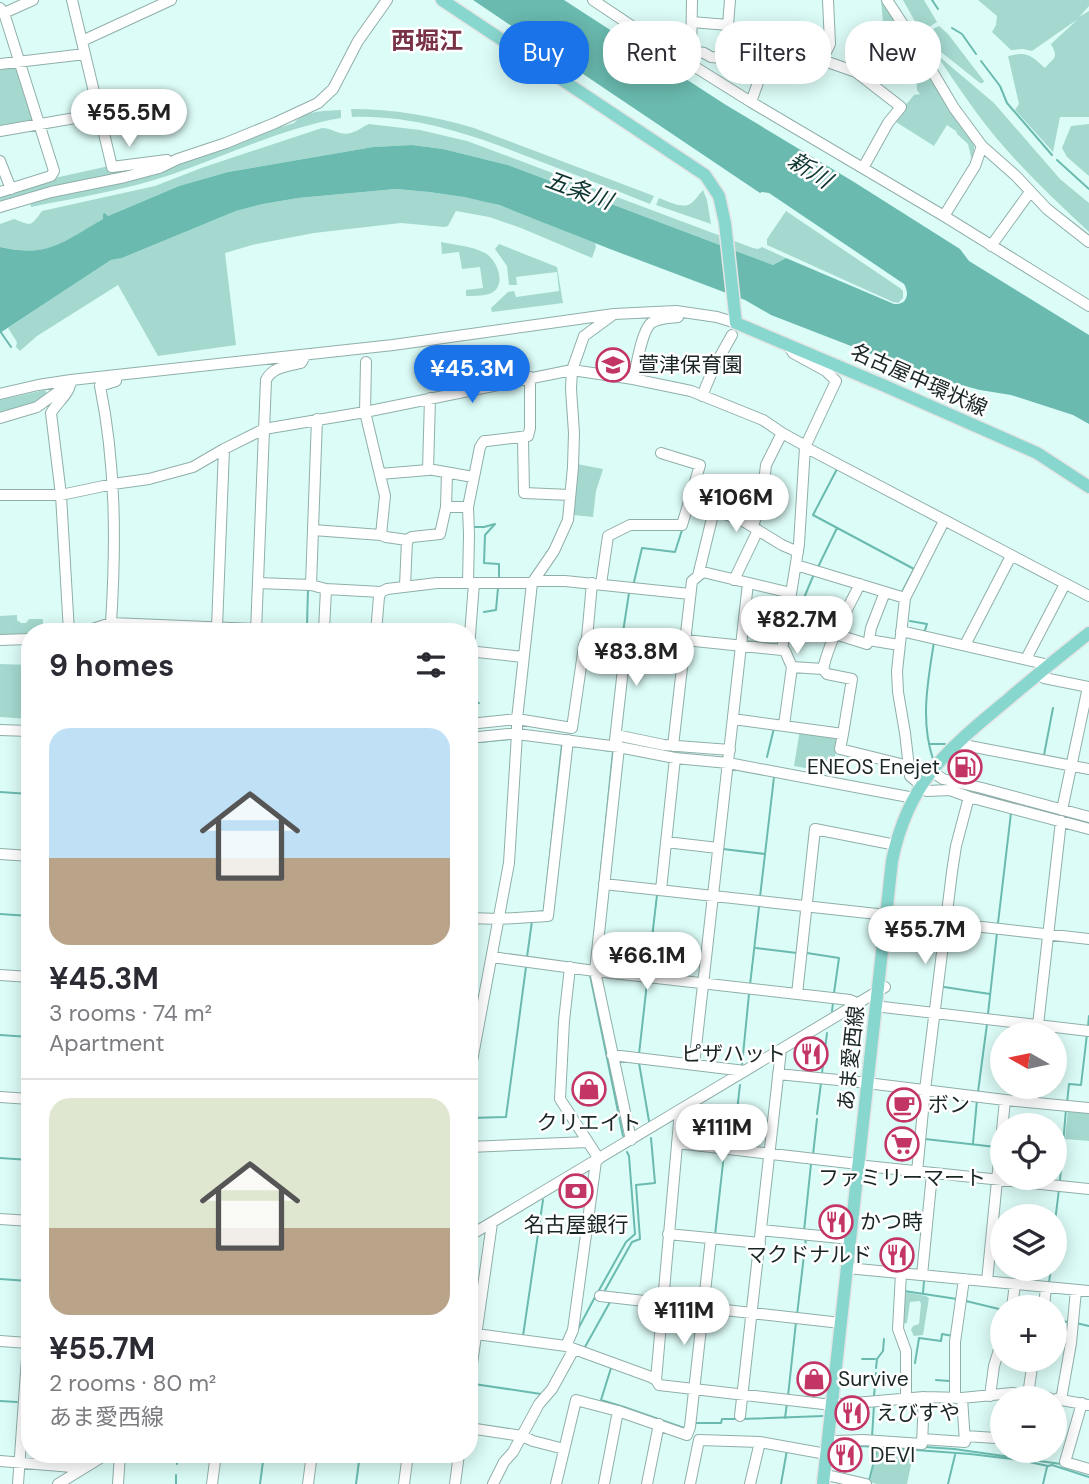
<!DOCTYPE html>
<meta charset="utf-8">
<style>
:root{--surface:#fff;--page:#f7f7f7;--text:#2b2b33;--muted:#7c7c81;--line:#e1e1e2;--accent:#1a73e8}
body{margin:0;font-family:"DM Sans","Noto Sans JP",sans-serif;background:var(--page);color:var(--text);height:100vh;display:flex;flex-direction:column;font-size:26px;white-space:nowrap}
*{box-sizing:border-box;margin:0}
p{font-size:23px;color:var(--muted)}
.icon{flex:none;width:38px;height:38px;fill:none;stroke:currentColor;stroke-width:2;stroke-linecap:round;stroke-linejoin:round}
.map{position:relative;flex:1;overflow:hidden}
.panel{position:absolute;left:21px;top:623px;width:457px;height:840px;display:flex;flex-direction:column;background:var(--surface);border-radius:28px;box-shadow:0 4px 18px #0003}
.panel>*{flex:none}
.banner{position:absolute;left:499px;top:21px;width:485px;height:63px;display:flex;gap:14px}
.needle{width:46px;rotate:279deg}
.fabs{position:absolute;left:990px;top:1022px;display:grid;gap:14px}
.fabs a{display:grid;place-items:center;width:77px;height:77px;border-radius:50%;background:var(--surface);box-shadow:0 4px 18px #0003;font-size:35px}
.price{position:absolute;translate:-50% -60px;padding:0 16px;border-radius:24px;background:#fff;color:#222;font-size:23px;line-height:46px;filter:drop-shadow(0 2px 4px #0008)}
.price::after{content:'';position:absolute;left:50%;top:42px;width:21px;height:16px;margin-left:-10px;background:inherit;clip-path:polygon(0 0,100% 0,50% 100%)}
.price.current{background:var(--accent);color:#fff}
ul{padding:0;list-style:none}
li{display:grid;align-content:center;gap:14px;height:371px;padding:0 28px}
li+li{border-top:2px solid var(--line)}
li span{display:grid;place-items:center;height:217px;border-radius:21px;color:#555}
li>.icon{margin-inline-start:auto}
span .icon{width:126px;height:126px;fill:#fffc;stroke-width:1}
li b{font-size:30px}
h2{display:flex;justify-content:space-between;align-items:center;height:84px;padding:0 28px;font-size:30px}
.chip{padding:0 24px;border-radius:28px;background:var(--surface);box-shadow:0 4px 18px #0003;font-size:24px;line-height:63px}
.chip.current{background:var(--accent);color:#fff}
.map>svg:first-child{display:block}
</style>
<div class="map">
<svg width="1089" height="1484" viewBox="0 0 1089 1484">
<rect width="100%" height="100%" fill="#dcfcf7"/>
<path fill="#a5d9d0" d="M881,0h2l92,142 -2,16 -2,-1 -3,-13 -11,-10 -1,-3 -9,-6 -13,21 -38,-24 -2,-3 20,-24 6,-1 -3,-4 -1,-15 -9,-20 -7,-11 -4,-2 -13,-20z
M903,0h21l13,22 -16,10z
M978,0h111v6l-10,11 10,-6v106h-29l-7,35 -38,-42 4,-6 -11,-48c20,-5 23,0 37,12 9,-11 14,-9 6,-24l27,-25 -46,32 -9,-2 -12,1 -19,-18 4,-7 1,-9z
M939,26l9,8 36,47 -1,2h-3l-44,-35 -4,-7 -10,-7z
M935,53l59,50 66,76 29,24v29c-29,-27 -58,-54 -84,-84 -26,-29 -47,-62 -70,-95z
M13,68l3,1 16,50 -1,3 -31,6v-59z
M351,109c42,0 83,7 123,19l180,68 -4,8c-37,-15 -74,-29 -111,-43 -60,-24 -121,-46 -187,-44z
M341,110v8c-58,10 -113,37 -168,56 -46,16 -94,23 -142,33l-1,-7 244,-71 20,-6c11,-13 31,-12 47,-13z
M369,124l51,6 47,11 286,107 5,1 4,-2 24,11 -13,7 -265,-100 -65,-16 -31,-4 -39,2 -145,25 -49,14 -71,30 -3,-3 -2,6c-39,23 -54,39 -103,28v-23l14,-5c18,7 16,8 28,-8l113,-25 49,-19 118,-39c7,0 11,3 18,5 12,3 18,-4 29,-9z
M1089,124v52l-22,-19 -5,-9 9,-22z
M159,165l-151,36h-8v-6l59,-18 50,-11z
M396,189c34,3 69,6 102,16 33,10 65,26 97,38l1,4 -4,11 -71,-30 -32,-11 -33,-6 -8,15 -4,1 -43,-4 -87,10 -62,12 -27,8 11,92 -78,11 -40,-71 -81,51 -17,15 -4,-4 1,-5 -9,-14 103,-68 11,-2 114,-47 27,-7 35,-6z
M703,190l4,10 4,24 -55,-19 3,-7c9,3 22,11 31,6 5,-3 9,-10 13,-14z
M786,211l114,77 3,3v7l-5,5 -5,-1 -126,-57v-6z
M441,242c13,3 32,4 44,11 13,7 23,35 4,41 -7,2 -16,2 -23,2v-6l17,-2 -3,-21 -18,2 -3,-17 -17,2z
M499,244l58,23 6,36 -71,9 -1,-4 17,-16 6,-1 2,6 43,-6 -2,-19 -41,5 1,8h-8l-2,-19 -12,-17z
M45,390l3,5 -6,5 -42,15v-15z
M577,464l26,5 -7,22 -3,26 -20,-2z
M17,615v5l4,3h5l3,-4h14v13h-13v3l-30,1v-20z
M0,664l30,1v54l-30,-2z
M800,729l39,6 -7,38 -38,-7z
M1068,1108l21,2v31l-24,-2z
M904,1292l22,4 3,2 -6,37 -9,1 -3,-6 2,-4 6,-2 2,-20 -1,-3 -10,1 -3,21 -5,1z
M877,1449l37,2 -7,33h-30l-7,-2z"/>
<path fill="#6abaaf" d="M473,0h91l162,105 128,77 106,67 9,12 120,74v89l-16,-9 -62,-20 -31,-5 -49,-13 -160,-62 -26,-15 -135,-51 -111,-44 -35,-8 -35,-5 -33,-3 -98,9 -35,6 -27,7 -114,47 -11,2 -111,73v-86c48,11 63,-5 103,-28v-5l2,-1 3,3 71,-30 49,-14 145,-25 39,-2 31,4 65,16 265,100 13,-7 108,46c13,1 16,-10 10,-20l-135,-91 -7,-1 -2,1z"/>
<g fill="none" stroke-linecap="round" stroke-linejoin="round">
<path stroke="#6abaaf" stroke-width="2" d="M932,0l6,9
M952,28l10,6 14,20
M981,61l19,25 7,17 45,52
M1057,160l32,29
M0,331l11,16
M479,348l5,35
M837,469l-24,46 101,54 -12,23
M25,500h26
M472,527h12l11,-3 -10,11 -1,28 15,1v14
M818,567l19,-39
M634,582l8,-34 33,4 7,-22
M793,609l8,-4 13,-31
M484,612l12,-2 2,-22
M910,621l17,3 -3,9
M307,625l1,-36
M623,632l6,-39
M469,703h10
M469,743l42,-4
M930,744h15
M1044,755l9,-47
M767,757l7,-29
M933,759c-13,-38 -5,-79 1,-117
M0,792l30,2
M723,849l42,5
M760,897l14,-120
M536,912l8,-1 18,-167
M0,914l30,2
M998,923l13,-110
M593,948l20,-197 -10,-1
M756,948l41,5
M807,953l32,5 -5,35
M527,957l5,-36
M648,972l9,-77
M590,975l33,161
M750,985l9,-78
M944,987l46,7
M832,1011l1,-8
M988,1014l9,-81
M1088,1026l1,-10
M0,1035l30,2
M639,1054l8,-71
M639,1063l10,58
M742,1065l7,-71
M822,1073l5,-40
M978,1092l9,-68
M1067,1103l2,-19 12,1 6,-51
M817,1114l4,-31
M469,1118l37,-1 20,-150
M925,1139l71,8
M973,1143l4,-43
M733,1145l7,-60
M813,1155l4,-36
M0,1158l30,2
M1060,1180l6,-71
M1055,1222l4,-33
M804,1231l7,-67
M715,1235l9,-81
M0,1279l29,2
M1049,1282l2,-13
M904,1291l53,8
M598,1292l28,-50 9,-8 -6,-78 -2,-4
M604,1292l28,-50 8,-3 -4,-54 19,-2 -4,-45
M923,1293l1,-12
M966,1301l37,9
M797,1315l9,-77
M1055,1320l13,2
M1076,1323l13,3
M578,1329l17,-32
M523,1336l20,-136
M585,1347l25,-45
M862,1359h13
M915,1363l4,-25 22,3 1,-7 11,2
M611,1368l-10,32 23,7 60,21
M876,1368l1,-9 6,-8 1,-12
M936,1380l13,1
M474,1384l67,10
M788,1396l8,-74
M874,1396l2,-23
M0,1401l17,1
M29,1403h1
M785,1418l2,-15
M741,1419l83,-3
M696,1423h25l1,-4h14
M872,1437l2,-32
M840,1447l22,-1 108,8 50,6 28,6 4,-1 37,12
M925,1447l29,2 107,15
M177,1464v-10
M869,1481l8,-32
M176,1484v-9
M260,1484l4,-30
M356,1484l4,-30
M781,1484l6,-34
M948,1484l7,-29
M1043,1484l4,-17"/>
<defs>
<path id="minor" d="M72,0l40,167 55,-7
M593,0l67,45 91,57 193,114 145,90
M887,0l32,49 35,59 28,38 34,30 31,33 42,33
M0,8l4,5 50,158 -3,5 -51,16
M4,13l29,-13
M692,22l36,3 2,-25
M82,41l89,-41
M692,51l12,2 7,4 107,11 12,-24 -2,-44
M691,56l1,-56
M822,60l34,12 45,35 -13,16 -25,45
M0,64l85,-10
M751,102l14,-39
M0,131l98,-17
M0,161l11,28
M0,207l51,-15 74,-15 34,-9 19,-9 48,-16 49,-20 43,-20 15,-14 25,-48 29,-41
M944,216l31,-50 7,-20
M991,246l39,-54
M633,379c4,-14 8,-45 17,-55 6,-6 20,-6 28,-7
M0,394l38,-9 33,-5 322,-35 221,-31 62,-3 41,6 19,6
M702,396l12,-29 18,-32
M0,418l37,-11 29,-21
M523,438l1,55 46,2
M428,469l45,8
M380,474l48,-4 2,-72
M0,495h61l52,-11 36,-5 44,-12 31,-18 40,-20 101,-17 207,-42 61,9 58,12 72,29 19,13 20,11 3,3 284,149
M446,507l1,-34
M753,526l9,-27 4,-34 16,-32
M313,530l68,5 4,-39 -20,-84 1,-50
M381,535l5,2 21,3
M796,565l109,33
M698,576l16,-66 29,11 39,24 16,7
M734,580l24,-50
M533,581h32l125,13
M258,583l53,2 6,-166
M468,583l1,-48 -1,-28 12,-60 4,-6h3l41,-5 2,-8v-51
M601,584l7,-48 22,-11h52l18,-60 -39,-12
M311,585l15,4 -2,41
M405,586l2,-46 5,-3 28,-3 6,-27h22
M326,589l55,3
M111,623c5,-79 5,-159 -11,-237l16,-5
M217,627l7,-178
M901,631l148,34
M69,632l-8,-137 -10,-82c7,-12 19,-19 20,-33
M83,632l28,-9 145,6 120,1
M256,632l10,-252c6,-13 22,-14 35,-17l4,-7
M376,632l3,-35 2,-5 6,-3 50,-6h95
M835,634l32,10 2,-4 30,5
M0,640l30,-1
M869,640l2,-12 14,-36
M965,645l46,-89
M469,648l5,-65
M469,648l8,4 46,5
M782,650l3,1 7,16 -8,58
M1026,659l39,-75
M792,667l31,2 4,5 25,5 -9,55
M823,669c7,-30 23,-57 37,-85
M1044,678l45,9
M733,719l110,15 -3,15 69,17
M469,724l48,-5 55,9 12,-82 3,-8 5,-55
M0,730l30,1
M616,735l48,10 66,5
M469,738l39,-4h9l102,13 56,11 53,5 186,35
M964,745l125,24
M673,746l19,-165 11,-9 88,21
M937,775l6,4 39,9 107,29
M921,785l-11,-9 -5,-43 -7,-41 -1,-21 8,-73 39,-77
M927,791l23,-1 19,7
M1062,810l26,-123
M666,842l52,6
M0,854l30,2
M604,884l282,31
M661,890l14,-132
M894,917l195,22
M469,918l30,1 49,-3 20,-176
M492,957l103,14 255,29 7,3
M570,967l-6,54 -4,78 39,60
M0,975l30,2
M797,994l18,-165 81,16
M883,1007l206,24
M1037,1034l24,-213
M612,1055l133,16
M694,1065l54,-482
M778,1074l90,9
M469,1077l40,-214 8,-129v-15l15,-136 22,-32 14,-31 5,-53 1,-34 -3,-44 1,-19 12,-34 30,-22
M875,1084l130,16 84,8
M0,1097l30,2
M1028,1102l2,-15
M631,1140l-36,-169 24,-224 -4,-7 12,-106 155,16 17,-106 6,-97 31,-66 -10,-10 -33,-18 -3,-5
M677,1143l181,21
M469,1147l119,-5
M866,1166l223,23
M917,1172l8,-82 27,-218 4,-26 13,-49 120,32
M0,1219l30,2
M761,1230l89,9
M668,1234l92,9
M469,1236l416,-249
M847,1268l242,23
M901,1273l-3,56 8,22v47
M922,1275l10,-101
M987,1281l18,-181
M600,1296l241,27
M1012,1307l3,-23
M1044,1307l2,-20
M476,1334l90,12 85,31 5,3 3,5 173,20 92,-8 38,1 50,-5 37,5
M0,1341l28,2
M566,1346l7,-16 23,-169
M656,1380l24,-269
M469,1385l23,-162
M1028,1395l5,-35
M990,1396l4,-30 9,-29
M955,1398v-56l9,-63
M1056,1399l33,6
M1061,1400l10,-57 5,-53
M1082,1403l-17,59 24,7
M740,1416l41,-366
M469,1428l53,8 11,5 31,8
M965,1436l31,2 2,-7 5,-2
M922,1439l43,3 -3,-44
M835,1441l28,-1 59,4 2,-47
M0,1461l84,7
M831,1476l35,8
M18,1484l12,-168
M58,1484l49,-30
M118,1484l2,-30
M212,1484l4,-30
M308,1484l4,-30
M404,1484l4,-30
M455,1484l4,-30
M493,1484l11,-22 9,-10 26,-48 13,-15 22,-40
M556,1484l20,-84 42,11 69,24 3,-8 21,-189
M604,1484l14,-73
M647,1484l12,-60
M690,1484l9,-44 61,2 66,12
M750,1484l10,-42"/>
<path id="major" d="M442,0l263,175 14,21 6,27 11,100 149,63 152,67 52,34
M823,1484l69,-623c16,-79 54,-110 113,-159 28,-24 56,-47 84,-69"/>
</defs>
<use href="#minor" stroke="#90afaa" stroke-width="12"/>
<use href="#major" stroke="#e4e5e5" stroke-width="15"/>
<use href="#minor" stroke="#fff" stroke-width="10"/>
<use href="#major" stroke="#88d7cf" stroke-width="12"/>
</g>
<defs>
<symbol id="school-ring" viewBox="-11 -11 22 22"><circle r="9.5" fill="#fff" stroke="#c23565" stroke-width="1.5"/><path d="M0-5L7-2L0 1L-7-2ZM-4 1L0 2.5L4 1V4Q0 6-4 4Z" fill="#c23565"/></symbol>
<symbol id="fuel-ring" viewBox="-11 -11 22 22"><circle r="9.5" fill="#fff" stroke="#c23565" stroke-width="1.5"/><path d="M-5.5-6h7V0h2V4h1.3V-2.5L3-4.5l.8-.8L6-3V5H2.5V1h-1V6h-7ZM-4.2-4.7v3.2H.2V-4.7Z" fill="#c23565"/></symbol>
<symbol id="restaurant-ring" viewBox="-11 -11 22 22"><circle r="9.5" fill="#fff" stroke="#c23565" stroke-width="1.5"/><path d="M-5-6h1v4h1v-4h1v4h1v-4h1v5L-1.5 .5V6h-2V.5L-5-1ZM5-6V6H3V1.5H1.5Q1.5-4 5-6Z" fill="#c23565"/></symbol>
<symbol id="shop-ring" viewBox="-11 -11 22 22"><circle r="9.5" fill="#fff" stroke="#c23565" stroke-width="1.5"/><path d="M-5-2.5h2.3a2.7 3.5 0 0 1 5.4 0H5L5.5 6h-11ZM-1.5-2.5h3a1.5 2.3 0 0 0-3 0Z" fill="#c23565"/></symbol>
<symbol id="cafe-ring" viewBox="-11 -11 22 22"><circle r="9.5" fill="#fff" stroke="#c23565" stroke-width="1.5"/><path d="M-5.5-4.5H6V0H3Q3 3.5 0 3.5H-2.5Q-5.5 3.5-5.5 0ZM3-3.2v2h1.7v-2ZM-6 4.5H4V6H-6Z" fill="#c23565"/></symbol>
<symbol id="supermarket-ring" viewBox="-11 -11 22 22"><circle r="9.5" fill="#fff" stroke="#c23565" stroke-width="1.5"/><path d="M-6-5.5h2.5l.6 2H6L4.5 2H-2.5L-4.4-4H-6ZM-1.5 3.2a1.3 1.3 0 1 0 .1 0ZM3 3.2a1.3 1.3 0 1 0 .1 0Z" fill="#c23565"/></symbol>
<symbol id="bank-ring" viewBox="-11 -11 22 22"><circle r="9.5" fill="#fff" stroke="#c23565" stroke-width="1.5"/><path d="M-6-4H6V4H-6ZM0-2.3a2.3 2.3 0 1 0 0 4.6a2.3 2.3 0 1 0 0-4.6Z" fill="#c23565"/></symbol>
</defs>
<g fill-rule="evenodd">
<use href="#school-ring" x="594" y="346" width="38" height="38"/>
<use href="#fuel-ring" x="946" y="748" width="38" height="38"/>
<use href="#restaurant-ring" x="792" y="1035" width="38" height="38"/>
<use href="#shop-ring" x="570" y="1070" width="38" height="38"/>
<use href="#cafe-ring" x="885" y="1086" width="38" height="38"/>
<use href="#supermarket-ring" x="883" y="1125" width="38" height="38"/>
<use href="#bank-ring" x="557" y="1172" width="38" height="38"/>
<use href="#restaurant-ring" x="817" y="1203" width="38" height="38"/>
<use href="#restaurant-ring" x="878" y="1236" width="38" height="38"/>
<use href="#shop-ring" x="795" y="1360" width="38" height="38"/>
<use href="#restaurant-ring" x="833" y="1394" width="38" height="38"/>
<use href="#restaurant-ring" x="826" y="1436" width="38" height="38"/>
</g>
<g text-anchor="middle" stroke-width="5" stroke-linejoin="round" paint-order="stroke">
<g font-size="21" fill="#1a2625" stroke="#fff" text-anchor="start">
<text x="638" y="372">萱津保育園</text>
<text x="940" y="774" text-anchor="end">ENEOS Enejet</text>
<text x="786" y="1061" text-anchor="end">ピザハット</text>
<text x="928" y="1112">ボン</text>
<text x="589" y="1130" text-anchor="middle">クリエイト</text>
<text x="902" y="1185" text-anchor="middle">ファミリーマート</text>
<text x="860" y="1229">かつ時</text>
<text x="576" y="1232" text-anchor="middle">名古屋銀行</text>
<text x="872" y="1262" text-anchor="end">マクドナルド</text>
<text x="838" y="1386">Survive</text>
<text x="876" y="1420">えびすや</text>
<text x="870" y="1462">DEVI</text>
</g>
<g font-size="21" fill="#1a2625" stroke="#fff">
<text transform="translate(919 380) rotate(24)" y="7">名古屋中環状線</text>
<text transform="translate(851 1058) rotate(-84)" y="7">あま愛西線</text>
</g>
<g font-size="23" font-style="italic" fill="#0f3632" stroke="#fff">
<text transform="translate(810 170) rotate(32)" y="8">新川</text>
<text transform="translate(579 190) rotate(20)" y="8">五条川</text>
</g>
<g font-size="24" font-weight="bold" fill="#793347" stroke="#fff">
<text x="427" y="49">西堀江</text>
</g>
</g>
</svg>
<div class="fabs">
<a><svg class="needle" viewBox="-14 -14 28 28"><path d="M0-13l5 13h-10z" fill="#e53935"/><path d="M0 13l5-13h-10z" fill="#7c7c81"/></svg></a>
<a><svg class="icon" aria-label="locate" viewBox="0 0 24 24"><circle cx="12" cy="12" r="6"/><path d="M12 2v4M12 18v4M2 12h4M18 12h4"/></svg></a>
<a><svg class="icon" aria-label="layers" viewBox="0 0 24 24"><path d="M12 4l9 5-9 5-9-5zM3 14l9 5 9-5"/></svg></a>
<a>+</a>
<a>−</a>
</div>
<b class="price" style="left:129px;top:149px">¥55.5M</b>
<b class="price current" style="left:472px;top:405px">¥45.3M</b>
<b class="price" style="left:736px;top:534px">¥106M</b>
<b class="price" style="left:797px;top:656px">¥82.7M</b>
<b class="price" style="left:636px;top:688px">¥83.8M</b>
<b class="price" style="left:925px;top:966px">¥55.7M</b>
<b class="price" style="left:647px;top:992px">¥66.1M</b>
<b class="price" style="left:722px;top:1164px">¥111M</b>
<b class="price" style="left:684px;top:1347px">¥111M</b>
<div class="banner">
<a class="chip current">Buy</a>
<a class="chip">Rent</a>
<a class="chip">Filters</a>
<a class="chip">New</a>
</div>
<section class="panel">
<h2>9 homes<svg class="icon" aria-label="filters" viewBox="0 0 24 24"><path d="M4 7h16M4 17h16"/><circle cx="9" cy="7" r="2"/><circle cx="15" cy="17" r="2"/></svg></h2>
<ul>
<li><span style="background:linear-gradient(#bfe0f5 60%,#b9a48a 0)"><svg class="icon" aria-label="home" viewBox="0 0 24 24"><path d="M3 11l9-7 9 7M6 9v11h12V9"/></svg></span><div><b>¥45.3M</b><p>3 rooms · 74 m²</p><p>Apartment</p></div></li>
<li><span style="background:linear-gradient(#dfe7d0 60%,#b9a48a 0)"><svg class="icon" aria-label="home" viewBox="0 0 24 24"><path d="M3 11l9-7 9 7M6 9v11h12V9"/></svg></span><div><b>¥55.7M</b><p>2 rooms · 80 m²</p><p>あま愛西線</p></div></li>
</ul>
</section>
</div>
